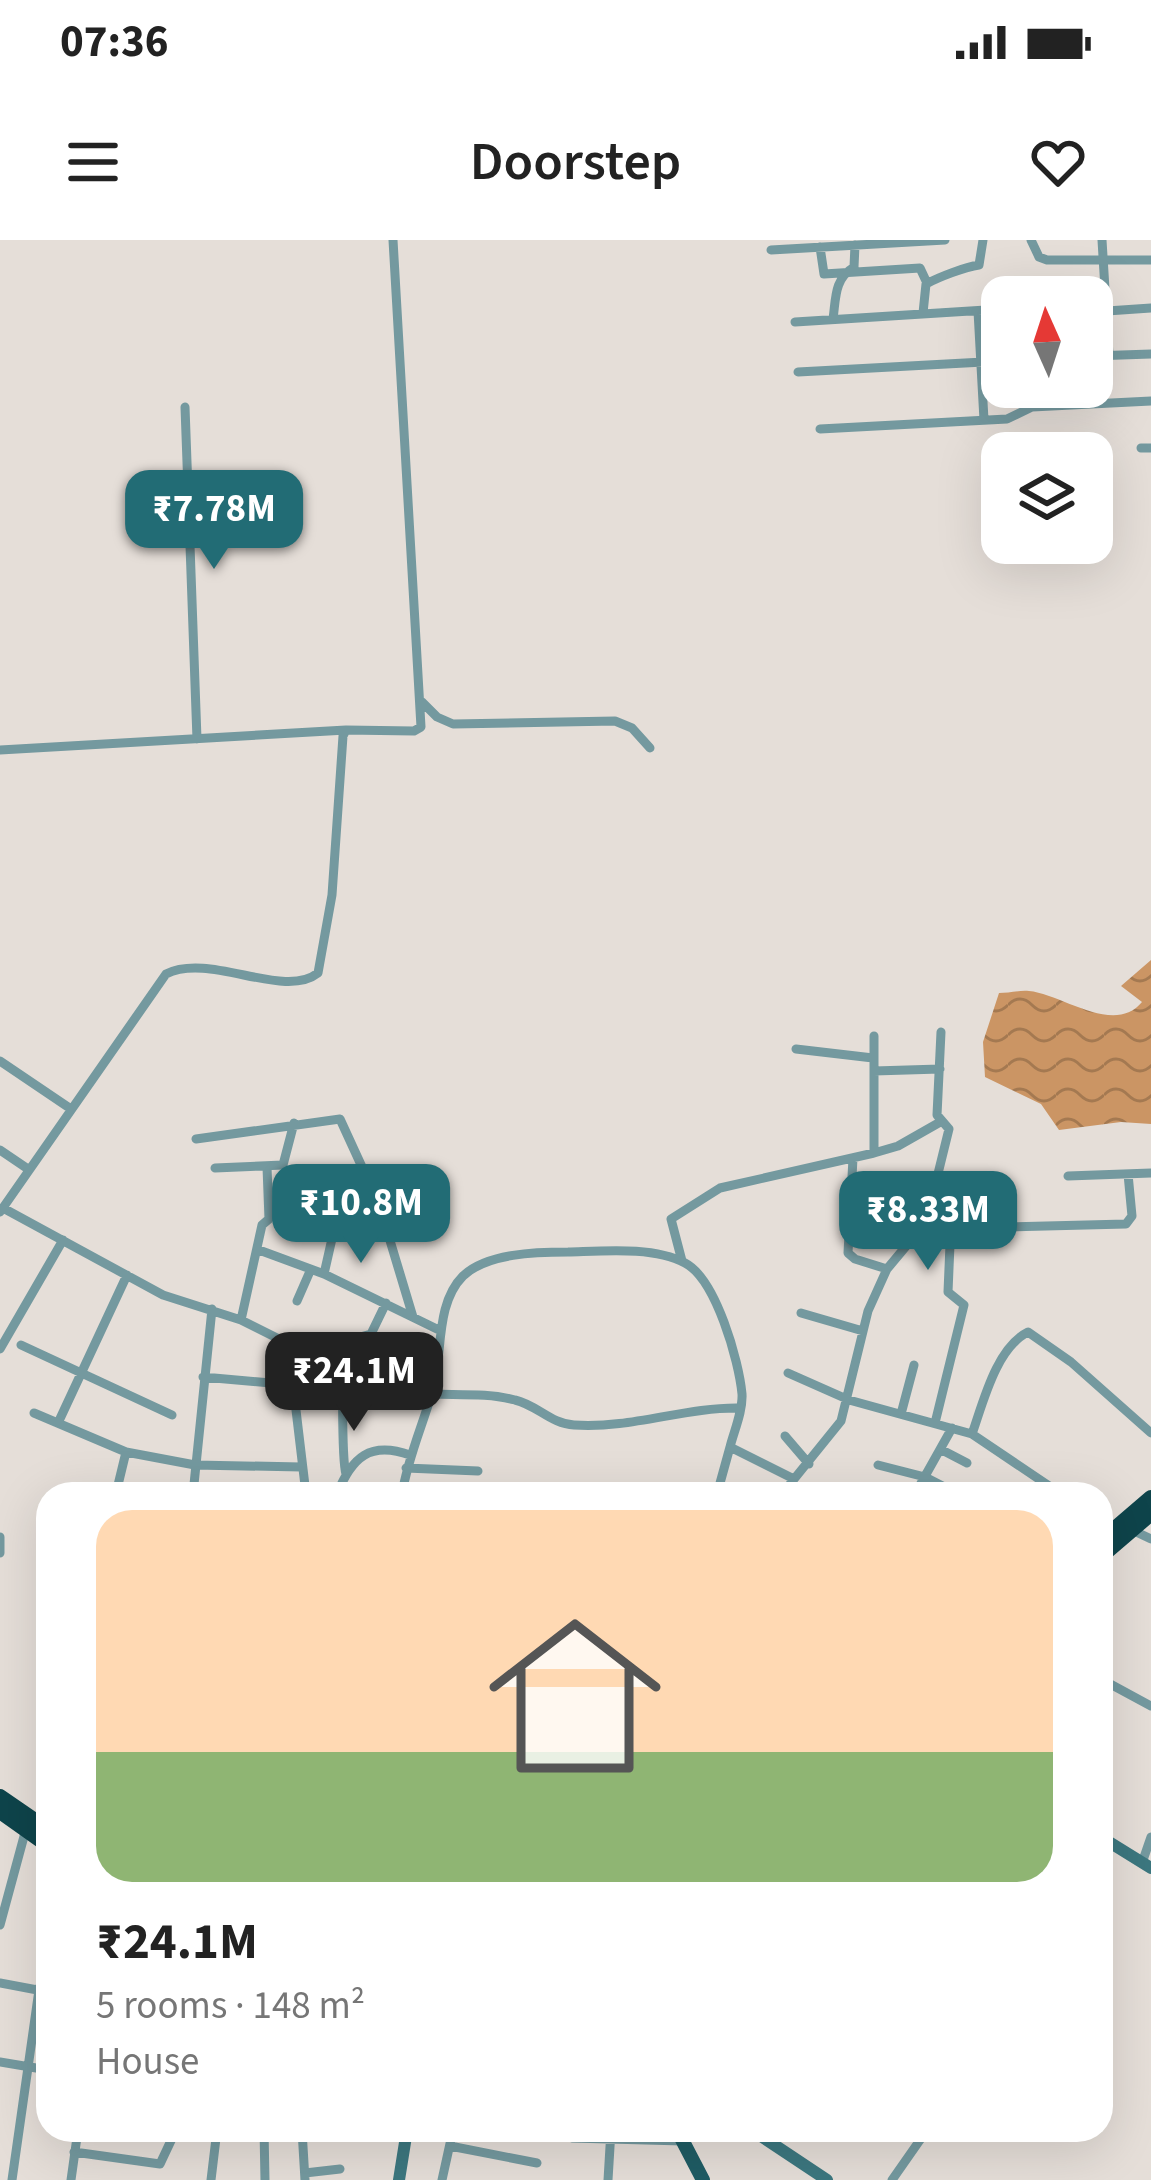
<!DOCTYPE html>
<meta charset="utf-8">
<style>
:root{--surface:#fff;--page:#f6f6f6;--text:#222;--muted:#767676;--line:#e0e0e0;--accent:#226c75}
body{margin:0;font-family:"Source Sans 3",sans-serif;background:var(--page);color:var(--text);height:100vh;display:flex;flex-direction:column;font-size:45px;white-space:nowrap}
*{box-sizing:border-box;margin:0}
p{font-size:39px;color:var(--muted)}
.icon{flex:none;width:66px;height:66px;fill:none;stroke:currentColor;stroke-width:2;stroke-linecap:round;stroke-linejoin:round}
.map{position:relative;flex:1;overflow:hidden}
.panel{position:absolute;left:36px;top:1242px;width:1077px;height:660px;display:flex;flex-direction:column;background:var(--surface);border-radius:36px;box-shadow:0 12px 48px #0002}
.panel>*{flex:none}
.needle{width:78px;rotate:357deg}
.tools{position:absolute;left:981px;top:36px;display:grid;gap:24px}
.tools a{display:grid;place-items:center;width:132px;height:132px;border-radius:24px;background:var(--surface);box-shadow:0 12px 48px #0002;font-size:60px}
.price{position:absolute;translate:-50% -102px;padding:0 27px;border-radius:24px;background:var(--accent);color:#fff;font-size:39px;line-height:78px;filter:drop-shadow(0 3px 6px #0008)}
.price::after{content:'';position:absolute;left:50%;top:72px;width:36px;height:27px;margin-left:-18px;background:inherit;clip-path:polygon(0 0,100% 0,50% 100%)}
.price.selected{background:#222;color:#fff}
ul{padding:0;list-style:none}
li{display:grid;align-content:center;gap:24px;height:636px;padding:0 60px}
li+li{border-top:3px solid var(--line)}
li span{display:grid;place-items:center;height:372px;border-radius:36px;color:#555}
li>.icon{margin-inline-start:auto}
span .icon{width:216px;height:216px;fill:#fffc;stroke-width:1}
li b{font-size:51px}
.status{display:flex;justify-content:space-between;align-items:center;height:84px;padding:0 60px;background:var(--surface);direction:ltr}
.status svg{height:33px;fill:currentColor}
header{display:flex;justify-content:space-between;align-items:center;height:156px;padding:0 60px;background:var(--surface);font-size:54px;font-weight:600}
.map>svg:first-child{display:block}
</style>
<div class="status"><b>07:36</b><svg viewBox="0 0 49 12"><path d="M0 12V9h3v3zM5 12V6h3v6zM10 12V3h3v9zM15 12V0h3v12zM26 1h20v11H26zM47 4h2v5h-2z"/></svg></div>
<header><svg class="icon" aria-label="menu" viewBox="0 0 24 24"><path d="M4 6h16M4 12h16M4 18h16"/></svg>Doorstep<svg class="icon" aria-label="heart" viewBox="0 0 24 24"><path d="M12 20l-8-8c-3-5 5-10 8-4 3-6 11-1 8 4z"/></svg></header>
<div class="map">
<svg width="1151" height="1940" viewBox="0 0 1151 1940">
<defs>
<pattern id="water-waves" width="16" height="10" patternUnits="userSpaceOnUse" patternTransform="scale(3)"><rect width="16" height="10" fill="#cb9564"/><path d="M0 5q4-4 8 0t8 0" fill="none" stroke="#a47951"/></pattern>
</defs>
<rect width="100%" height="100%" fill="#e5ded8"/>
<path fill="url(#water-waves)" d="M1151,720v164l-30,-2 -62,8 -18,-26 -56,-27 -2,-35 16,-49c9,0 21,-3 30,-2 33,3 85,45 113,11l-21,-16z"/>
<g fill="none" stroke-linecap="round" stroke-linejoin="round">
<path stroke="#74999f" stroke-width="9" d="M1031,0l8,17 8,3h104
M1102,0l7,115
M820,7l4,27 96,-6 7,15
M771,10l174,-10
M978,71l6,109
M1107,71l44,-3
M923,73l3,-29c13,-7 39,-17 53,-19l4,-25
M833,79c3,-21 1,-40 21,-52l1,-22
M795,82l207,-13
M1092,116l59,-2
M798,132l204,-11
M185,167l12,332
M820,189l187,-10 25,-12 119,-6
M1141,208h10
M422,462l15,15 16,7 162,-3 17,7 18,20
M0,510l346,-20
M796,809l77,9
M0,821l71,48
M874,831l66,-2
M196,899l144,-20 39,85 34,113
M0,910l28,19
M874,913v-117
M853,918l-5,95 7,6 32,10
M215,928l68,-3 11,-42
M1068,936l83,-3
M3,968l160,87 78,25 64,32 -12,33 13,109
M0,972l166,-238c44,-22 118,26 152,-1l14,-78 11,-159 3,-6 68,1 7,-4 -28,-487
M923,980l86,7 117,-3 6,-8 -4,-42
M912,999l37,-1
M259,1010l65,24 117,57
M682,1021l-11,-42 49,-31 154,-35 24,-7 44,-25
M324,1034l12,-53 43,-17
M297,1061l14,-32
M801,1073l62,18
M241,1080l21,-95 7,-6 -2,-52
M21,1105l151,70
M0,1109l63,-109
M788,1133l61,27 123,34 89,60
M203,1137l90,8
M432,1154c27,1 57,-1 83,6 22,5 36,24 59,25 58,4 110,-18 166,-17
M34,1173l92,39 69,13 106,2
M901,1174l13,-49
M58,1183l69,-148
M935,1183l29,-118 -16,-13 3,-71
M972,1194c11,-31 24,-86 56,-102l43,30 80,71
M785,1196l24,28
M942,1210l25,13
M878,1225l47,12 33,17
M406,1228l72,3
M346,1234c-4,-13 -5,-122 0,-133l25,-7 15,-31
M119,1254l-1,-9 8,-33
M193,1254l19,-185
M337,1254c15,-37 33,-53 73,-39
M402,1254c6,-37 21,-69 31,-105 10,-35 2,-85 30,-113 24,-23 74,-24 105,-24 35,-1 85,-6 117,11 31,16 54,98 57,131 1,17 -8,37 -12,53l64,32
M717,1254l13,-47
M782,1254l59,-73 27,-110 19,-42 25,-30 19,-37 18,-73 -12,-14 4,-83
M915,1254l37,-66
M1132,1290l19,9
M0,1297v16
M1101,1439l50,27
M1142,1623l9,-26
M0,1685l26,-96
M0,1743l48,9
M0,1822l48,8
M264,1890l1,50
M302,1890l3,50
M572,1898l111,3
M450,1906l87,17
M74,1912l86,12 16,-34
M305,1933l35,-4
M12,1940l27,-190 9,-35
M71,1940l7,-50
M211,1940l6,-50
M442,1940l11,-50
M608,1940l3,-50
M892,1940l35,-50"/>
<path stroke="#3c777f" stroke-width="12" d="M1101,1597l50,31
M752,1890l75,50
M399,1940l8,-50"/>
<path stroke="#1f5c64" stroke-width="14" d="M677,1890l26,50"/>
<path stroke="#0e444b" stroke-width="16" d="M1101,1301l50,-43
M1101,1316l50,-43
M0,1557l48,33
M0,1571l48,34"/>
</g>
</svg>
<div class="tools">
<a><svg class="needle" viewBox="-14 -14 28 28"><path d="M0-13l5 13h-10z" fill="#e53935"/><path d="M0 13l5-13h-10z" fill="#767676"/></svg></a>
<a><svg class="icon" aria-label="layers" viewBox="0 0 24 24"><path d="M12 4l9 5-9 5-9-5zM3 14l9 5 9-5"/></svg></a>
</div>
<b class="price" style="left:214px;top:332px">₹7.78M</b>
<b class="price" style="left:361px;top:1026px">₹10.8M</b>
<b class="price" style="left:928px;top:1033px">₹8.33M</b>
<b class="price selected" style="left:354px;top:1194px">₹24.1M</b>
<section class="panel">
<ul>
<li><span style="background:linear-gradient(#ffd9b3 65%,#8fb573 0)"><svg class="icon" aria-label="home" viewBox="0 0 24 24"><path d="M3 11l9-7 9 7M6 9v11h12V9"/></svg></span><div><b>₹24.1M</b><p>5 rooms · 148 m²</p><p>House</p></div></li>
</ul>
</section>
</div>
